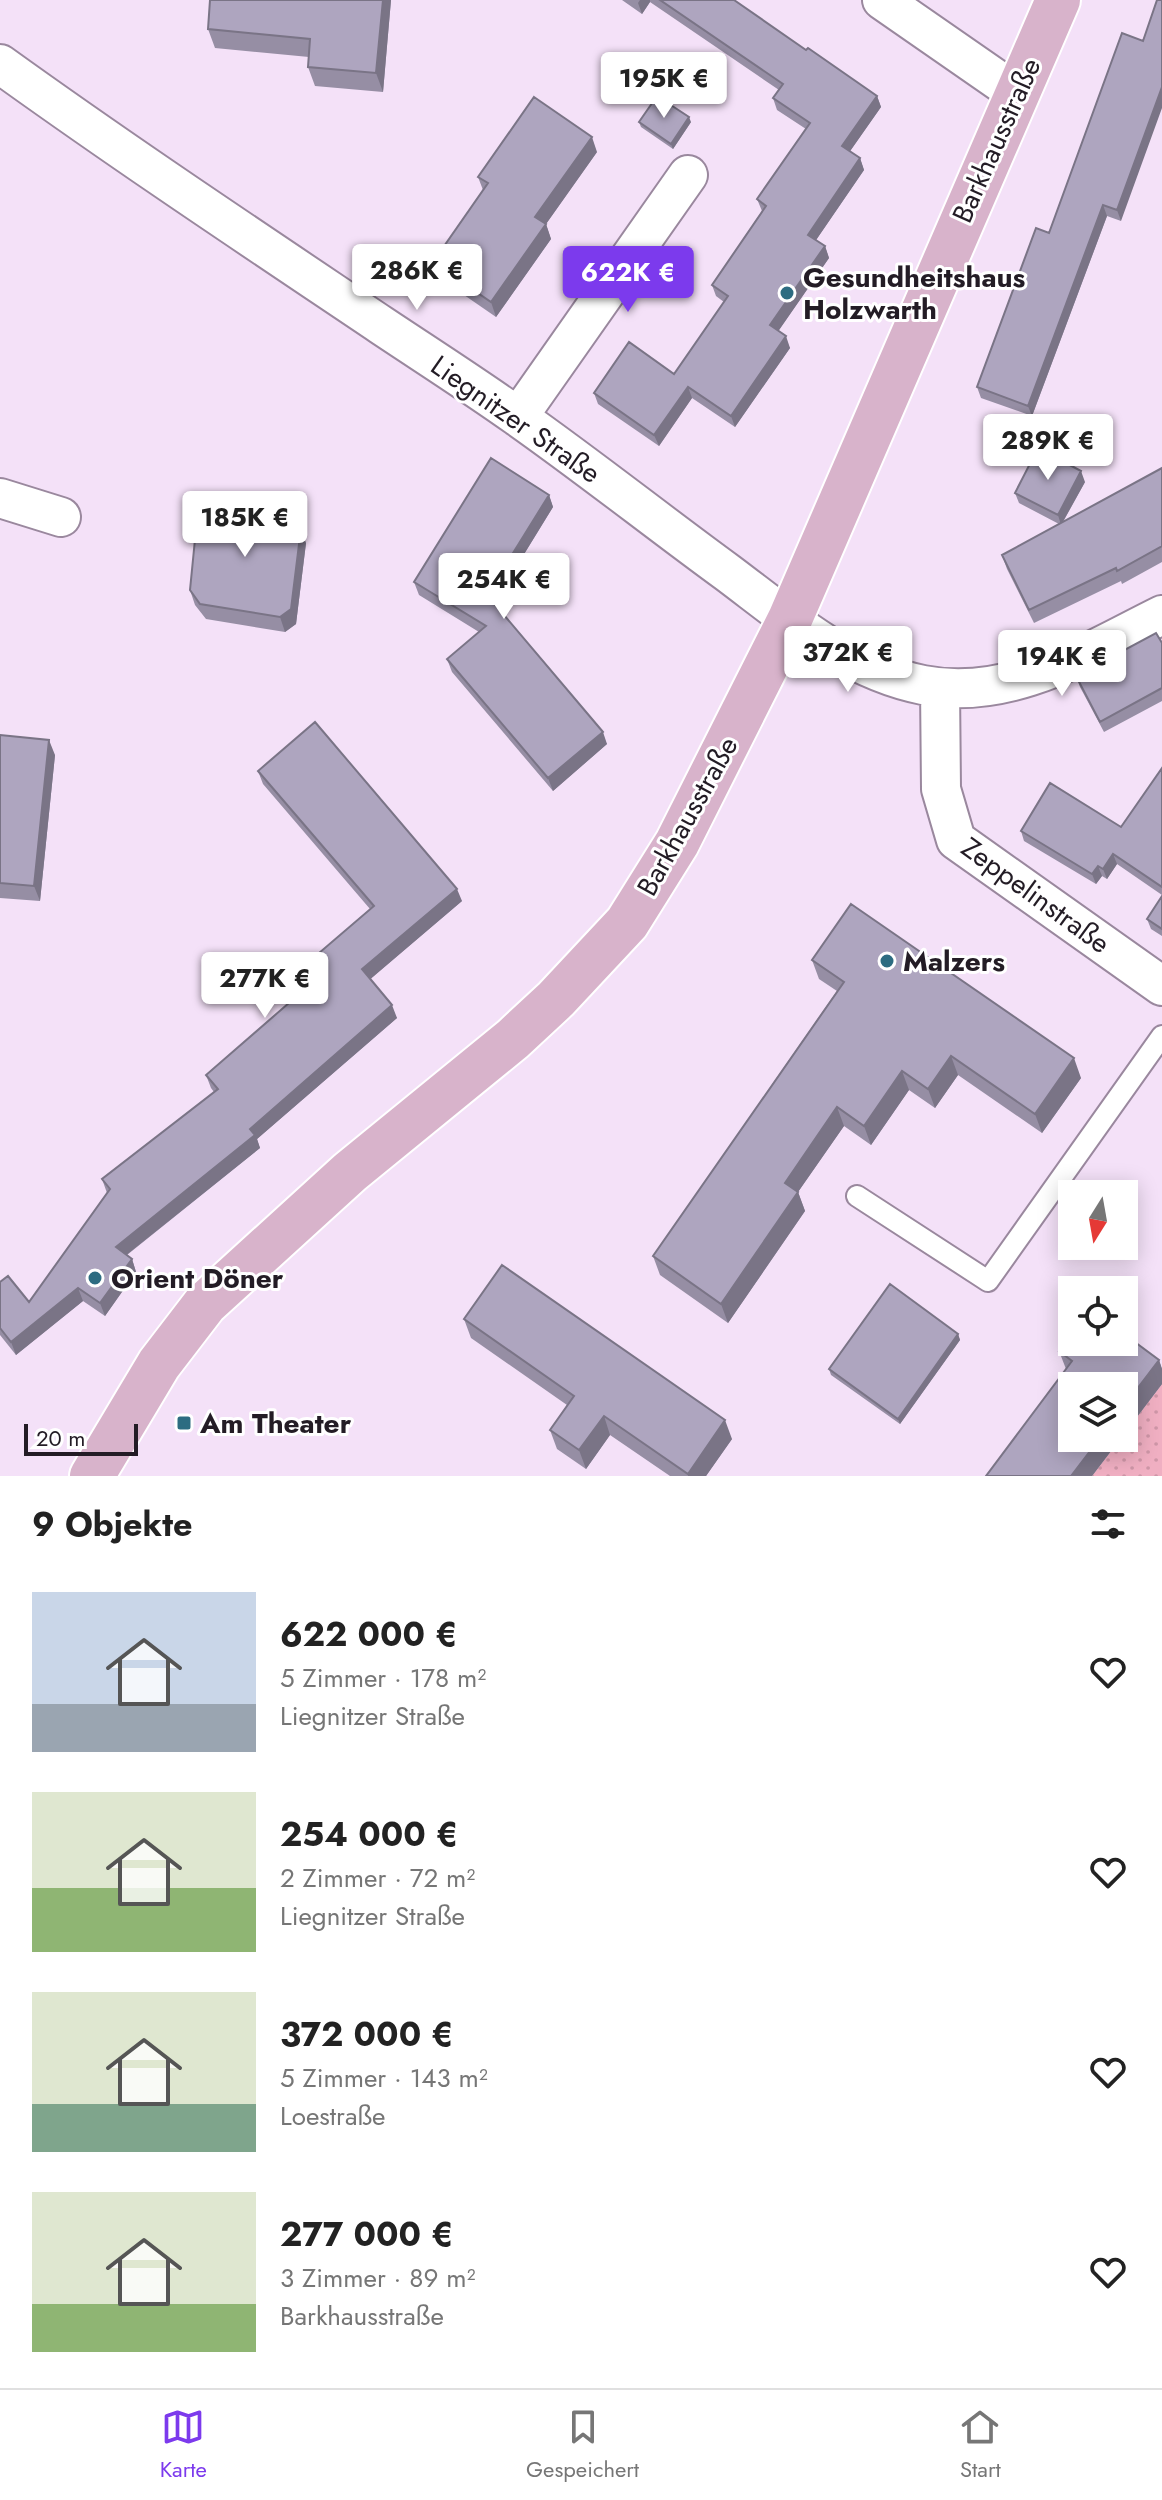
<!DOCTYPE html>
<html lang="de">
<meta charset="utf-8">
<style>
:root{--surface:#fff;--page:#f2f2f2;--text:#222;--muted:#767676;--line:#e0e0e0;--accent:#7c3aed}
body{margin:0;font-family:Jost,sans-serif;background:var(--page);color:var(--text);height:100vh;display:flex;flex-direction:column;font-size:30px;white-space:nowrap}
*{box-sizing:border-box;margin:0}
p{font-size:26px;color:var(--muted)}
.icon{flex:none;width:44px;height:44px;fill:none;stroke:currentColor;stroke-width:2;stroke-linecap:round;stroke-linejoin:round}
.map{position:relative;height:1476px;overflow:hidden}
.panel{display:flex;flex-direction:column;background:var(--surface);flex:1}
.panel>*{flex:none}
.needle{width:52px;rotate:191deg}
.fabs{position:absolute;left:1058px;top:1180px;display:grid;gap:16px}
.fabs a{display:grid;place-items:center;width:80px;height:80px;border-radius:0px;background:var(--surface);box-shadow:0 4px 20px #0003;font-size:40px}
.scale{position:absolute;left:24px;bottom:20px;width:114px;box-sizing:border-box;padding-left:8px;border:4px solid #231c25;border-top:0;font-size:22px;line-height:28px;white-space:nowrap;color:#231c25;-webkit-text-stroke:6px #fff;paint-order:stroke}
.price{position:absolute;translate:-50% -68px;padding:0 18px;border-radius:8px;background:#fff;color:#222;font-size:26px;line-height:52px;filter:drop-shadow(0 2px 4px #0008)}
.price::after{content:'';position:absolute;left:50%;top:48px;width:24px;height:18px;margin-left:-12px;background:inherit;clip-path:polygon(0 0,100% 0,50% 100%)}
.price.current{background:var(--accent);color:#fff}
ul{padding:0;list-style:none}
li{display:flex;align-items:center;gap:24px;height:200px;padding:0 32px}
li span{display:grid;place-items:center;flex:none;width:224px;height:160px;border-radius:0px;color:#555}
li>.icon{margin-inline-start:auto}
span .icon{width:96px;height:96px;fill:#fffc;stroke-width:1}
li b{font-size:34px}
h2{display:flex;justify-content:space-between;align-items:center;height:96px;padding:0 32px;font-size:34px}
.tabs{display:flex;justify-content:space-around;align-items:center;height:112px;border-top:2px solid var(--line);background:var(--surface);font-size:22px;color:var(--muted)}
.tabs a{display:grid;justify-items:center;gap:4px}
.tabs .current{color:var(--accent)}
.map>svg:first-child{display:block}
</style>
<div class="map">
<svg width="1162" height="1476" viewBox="0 0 1162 1476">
<defs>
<pattern id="park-dots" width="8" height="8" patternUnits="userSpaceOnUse" patternTransform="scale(2)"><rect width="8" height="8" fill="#f0afc2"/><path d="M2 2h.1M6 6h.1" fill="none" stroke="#ce96a7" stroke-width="1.8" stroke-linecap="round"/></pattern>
</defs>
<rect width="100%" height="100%" fill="#f4e1f8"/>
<path fill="url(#park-dots)" d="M1162,1384v92h-70l29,-38h3v-4z"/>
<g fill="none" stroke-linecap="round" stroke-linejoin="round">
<defs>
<path id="lane" d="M857,1196l131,85 174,-245"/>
<path id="street" d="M882,0l134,93
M0,64c125,90 253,175 381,261 45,30 92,60 137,92 71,50 140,105 210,156 60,45 119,97 195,112 87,17 164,-33 239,-70
M518,417l170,-242
M0,498l61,19
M940,688l1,101 15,51 206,146"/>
<path id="primary" d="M92,1476l67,-112 46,-60 145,-132 163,-133 43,-40 71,-76 50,-80 113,-224 268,-619"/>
</defs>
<use href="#lane" stroke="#9a889e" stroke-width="24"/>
<use href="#street" stroke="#9a889e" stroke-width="42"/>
<use href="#primary" stroke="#fff" stroke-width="48"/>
<use href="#lane" stroke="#fff" stroke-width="20"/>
<use href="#street" stroke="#fff" stroke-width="38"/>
<use href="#primary" stroke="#d8b3cb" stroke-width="44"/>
</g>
<path fill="#968ea4" d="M210,0h181l-8,92 -68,-6 -7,-19 1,-10 -94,-9 -7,-19z
M622,0h112l72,50 71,46 4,11 -31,44 10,7 4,12 -48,70 9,6 4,12 -51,73 12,17 -55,79 -43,-29 -33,48 -61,-42 -4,-11 80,-19 50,-72 -8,-6 -4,-11 50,-74 -5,-12 49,-70 -29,-19 -4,-12 6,-8 -129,-88 -8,12z
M1122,33l-1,188 -14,-5 -75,200 -51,-18 -4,-11 72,-154z
M639,122h52l-18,27 -32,-22z
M597,152l-51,72 5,15 -55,78 -58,-40 -5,-15 50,-72 -5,-13z
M1162,468v94l-40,22 -1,-3 -87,42 -27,-54 -5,-14 57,-31 -40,-21 -4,-10 70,-11 -22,40z
M549,495l4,12 -59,96 113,141 -54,47 -101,-119 -5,-13 32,-27 -60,-37 -5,-13z
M306,543l-10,81 -11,8 -79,-13 -11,-14 -5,-15z
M1162,643v58l-58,31 -24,-45 -4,-11z
M0,735l55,20 -15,146 -40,-3z
M1162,768v127l-45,-31 -10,15 -5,-3 -6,8 -72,-43 -3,-10 100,-4z
M258,771l204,130 -92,78 27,39 -140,121 3,9 -133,107 5,4 4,13 -31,44 -22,-15 -67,54 -16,-20v-53l29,20 78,-109 -5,-14 112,-87 -3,-4 -5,-13 87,-75 -4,-5 -5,-12 86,-74 -107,-125z
M1162,896v40l-11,-7 -4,-10z
M812,960l269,118 -39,55 -84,-58 -23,33 -26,-18 -38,55 -27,-19 -46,66 7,19 -77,112 -68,-48 -7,-19 184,-265 -18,-12z
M464,1319l268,120 -26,37h-36l-60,-41 -24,34 -29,-20 -7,-19 17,-25 -96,-67z
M958,1334l2,6 -60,84 -69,-49 -2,-6z
M1059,1351l100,9 3,9v15l-38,50v-48l-3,52 -29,38h-106l80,-107z"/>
<path fill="#7a7486" d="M383,0h8l-8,92 -7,-19z
M640,0h10v2l-8,12 -4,-11z
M1162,87v21l-41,113 -4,-11z
M877,96l4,11 -35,50 -4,-11z
M689,117l2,5 -18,27 -2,-5z
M592,137l5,15 -51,72 5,15 -55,78 -5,-15 44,-85z
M860,158l4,12 -52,76 -4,-11z
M1103,205l4,11 -75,200 -4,-10z
M825,246l4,12 -54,78 -5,-11z
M786,336l4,12 -55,79 -4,-11z
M688,387l4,11 -33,48 -5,-11z
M1081,471l4,11 -24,43 -3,-10z
M549,495l4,12 -62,101 -4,-13z
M301,528l5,15 -10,81 -11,8 -5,-15z
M603,732l4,12 -54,47 -5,-13z
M49,740l6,15 -15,146 -6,-15z
M1113,854l4,10 -10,15 -4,-10z
M1098,866l4,10 -6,8 -4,-10z
M457,889l5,12 -95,81 -5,-13z
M392,1005l5,13 -140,121 3,9 -140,112 -4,-13z
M951,1056l7,19 -23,33 -7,-19z
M1074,1058l7,20 -39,55 -7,-19z
M902,1071l7,19 -38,55 -7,-19z
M837,1107l7,19 -46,66 7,19 -77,112 -7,-19 64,-121z
M132,1259l4,13 -31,44 -5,-13z
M78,1288l5,13 -67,54 -5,-13z
M958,1334l2,6 -60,84 -2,-5z
M1159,1360l3,9v15l-38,50v-28z
M604,1416l6,19 -24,34 -7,-19z
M725,1420l7,19 -26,37h-18v-2z
M1100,1438h21l-29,38h-21z"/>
<path fill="#aea5bf" stroke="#7a7486" stroke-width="2" d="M210,0h173l-7,73 -68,-6 2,-28 -102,-10z
M660,0h74l72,50 2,-2 69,48 -35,50 18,12 -52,77 17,11 -55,79 16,11 -55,80 -43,-29 -34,48 -60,-42 35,-51 45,32 54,-78 -16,-11 54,-79 -9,-7 53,-76 -37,-25 10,-14z
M1157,0h5v87l-45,123 -14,-5 -75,201 -51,-19 59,-159 13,5 73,-200 21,8z
M657,96l32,21 -18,27 -32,-22z
M534,97l58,40 -57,80 11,7 -55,78 -58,-40 55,-79 -10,-6z
M1038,448l43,23 -23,44 -43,-22z
M491,458l58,37 -62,100 116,137 -55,46 -101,-119 39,-33 -72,-44z
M1162,468v78l-45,25 -1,-3 -87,42 -27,-55z
M212,501l83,13 6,14 -10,81 -11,8 -80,-13 -10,-14 8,-81z
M1156,633l6,10v45l-62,34 -24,-46z
M315,722l142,167 -95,80 30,36 -142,124 5,6 -139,112 16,12 -32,44 -22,-15 -67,54 -11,-14v-46l8,-6 21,26 81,-113 -8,-10 116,-90 -12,-14 91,-79 -13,-13 90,-77 -116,-135z
M0,735l49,5 -15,146 -34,-3z
M1162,768v119l-49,-33 -10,15 -5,-3 -6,8 -71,-43 29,-48 71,44z
M1162,896v33l-15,-10z
M851,904l223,154 -39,56 -84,-58 -23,33 -26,-18 -38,55 -27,-19 -52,76 13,9 -77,112 -68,-48 191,-274 -32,-22z
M502,1265l223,155 -37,54 -84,-58 -25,34 -29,-20 24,-34 -110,-77z
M890,1284l68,50 -60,85 -69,-50z
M1072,1334v8h52v-8l35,26 -35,46v-20h-52v52h28l-29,38h-85l86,-115 -13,-10z"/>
<g fill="#2d6c81" stroke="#fff" stroke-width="3">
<circle cx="787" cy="293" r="8"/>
<circle cx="887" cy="961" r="8"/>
<circle cx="95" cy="1278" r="8"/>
<rect x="176" y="1415" width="16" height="16" rx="4"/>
</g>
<g text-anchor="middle" stroke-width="6" stroke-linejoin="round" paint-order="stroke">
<g font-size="28" fill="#231c25" stroke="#fff">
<text transform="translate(996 140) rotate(-66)" y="10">Barkhausstraße</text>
<text transform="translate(516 419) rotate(35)" y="10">Liegnitzer Straße</text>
<text transform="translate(687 816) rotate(-61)" y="10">Barkhausstraße</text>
<text transform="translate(1036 895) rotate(36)" y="10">Zeppelinstraße</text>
</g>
<g font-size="28" font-weight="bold" fill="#231c25" stroke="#fff" text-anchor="start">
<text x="803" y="287">Gesundheitshaus<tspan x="803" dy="32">Holzwarth</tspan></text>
<text x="903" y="971">Malzers</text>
<text x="111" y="1288">Orient Döner</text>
<text x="200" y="1433">Am Theater</text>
</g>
</g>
</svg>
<div class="fabs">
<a><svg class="needle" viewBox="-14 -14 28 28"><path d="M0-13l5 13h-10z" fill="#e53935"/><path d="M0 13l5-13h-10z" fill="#767676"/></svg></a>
<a><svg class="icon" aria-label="locate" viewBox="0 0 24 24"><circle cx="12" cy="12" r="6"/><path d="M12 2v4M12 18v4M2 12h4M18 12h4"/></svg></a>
<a><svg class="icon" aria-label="layers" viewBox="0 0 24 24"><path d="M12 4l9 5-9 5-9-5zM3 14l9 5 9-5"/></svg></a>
</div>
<div class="scale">20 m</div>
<b class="price" style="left:664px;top:120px">195K €</b>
<b class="price" style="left:417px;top:312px">286K €</b>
<b class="price current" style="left:628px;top:314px">622K €</b>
<b class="price" style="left:1048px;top:482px">289K €</b>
<b class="price" style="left:245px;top:559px">185K €</b>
<b class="price" style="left:504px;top:621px">254K €</b>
<b class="price" style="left:848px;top:694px">372K €</b>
<b class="price" style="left:1062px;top:698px">194K €</b>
<b class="price" style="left:265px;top:1020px">277K €</b>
</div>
<section class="panel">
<h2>9 Objekte<svg class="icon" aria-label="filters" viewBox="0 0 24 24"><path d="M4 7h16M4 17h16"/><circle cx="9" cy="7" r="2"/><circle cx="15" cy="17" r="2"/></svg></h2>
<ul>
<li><span style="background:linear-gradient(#c9d6e8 70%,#9aa5b1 0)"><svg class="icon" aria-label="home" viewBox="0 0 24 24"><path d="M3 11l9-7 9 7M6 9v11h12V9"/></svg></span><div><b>622 000 €</b><p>5 Zimmer · 178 m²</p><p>Liegnitzer Straße</p></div><svg class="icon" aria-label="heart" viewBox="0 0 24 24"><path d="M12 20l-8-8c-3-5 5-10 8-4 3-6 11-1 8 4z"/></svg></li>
<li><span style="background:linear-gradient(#dfe7d0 60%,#8fb573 0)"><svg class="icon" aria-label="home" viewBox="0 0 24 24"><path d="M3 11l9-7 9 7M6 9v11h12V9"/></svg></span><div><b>254 000 €</b><p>2 Zimmer · 72 m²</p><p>Liegnitzer Straße</p></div><svg class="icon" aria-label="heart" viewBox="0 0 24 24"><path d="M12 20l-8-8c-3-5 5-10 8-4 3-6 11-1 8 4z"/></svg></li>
<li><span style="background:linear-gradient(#dfe7d0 70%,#7fa58c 0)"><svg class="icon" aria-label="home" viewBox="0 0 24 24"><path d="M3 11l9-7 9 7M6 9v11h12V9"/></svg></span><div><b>372 000 €</b><p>5 Zimmer · 143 m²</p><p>Loestraße</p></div><svg class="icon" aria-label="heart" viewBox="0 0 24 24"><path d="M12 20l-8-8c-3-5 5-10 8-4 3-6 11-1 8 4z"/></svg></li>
<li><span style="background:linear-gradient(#dfe7d0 70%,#8fb573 0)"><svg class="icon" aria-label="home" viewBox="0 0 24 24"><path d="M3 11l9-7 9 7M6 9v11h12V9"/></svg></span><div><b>277 000 €</b><p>3 Zimmer · 89 m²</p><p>Barkhausstraße</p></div><svg class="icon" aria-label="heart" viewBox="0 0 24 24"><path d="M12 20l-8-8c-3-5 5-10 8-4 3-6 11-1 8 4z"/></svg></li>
</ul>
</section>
<nav class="tabs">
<a class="current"><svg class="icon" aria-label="map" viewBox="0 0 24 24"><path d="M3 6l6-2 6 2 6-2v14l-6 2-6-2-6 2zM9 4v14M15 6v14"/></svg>Karte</a>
<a><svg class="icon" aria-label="saved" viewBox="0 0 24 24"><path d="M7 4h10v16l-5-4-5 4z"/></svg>Gespeichert</a>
<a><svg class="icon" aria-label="home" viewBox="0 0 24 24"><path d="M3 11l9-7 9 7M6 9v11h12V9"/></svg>Start</a>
</nav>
